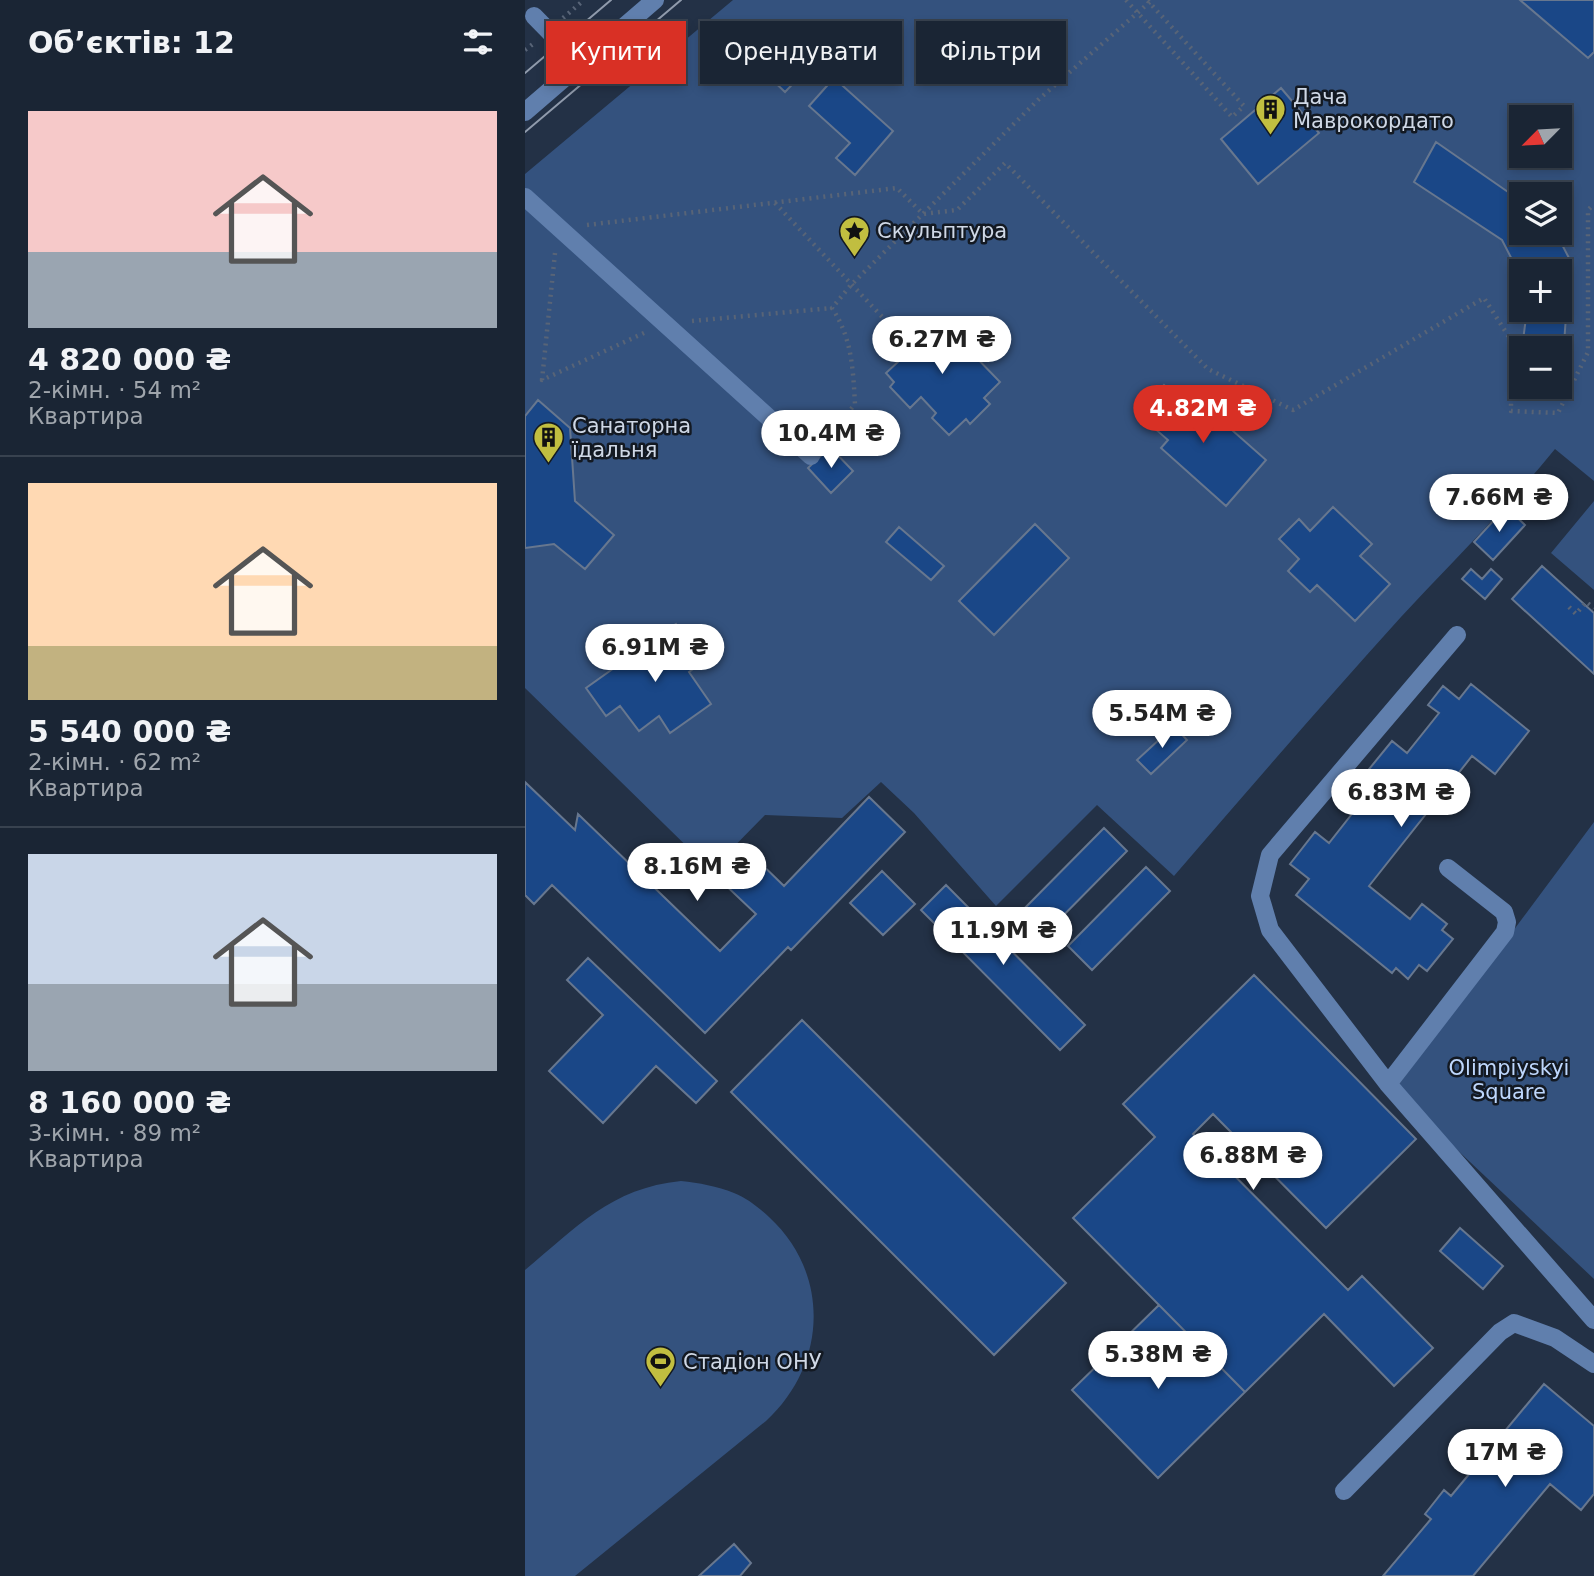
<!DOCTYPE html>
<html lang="uk">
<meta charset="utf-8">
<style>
:root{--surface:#1a2534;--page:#232d3c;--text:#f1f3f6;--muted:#9fa5ac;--line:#38424f;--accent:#d93025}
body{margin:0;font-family:"DejaVu Sans",sans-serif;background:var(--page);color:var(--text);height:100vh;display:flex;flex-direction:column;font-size:26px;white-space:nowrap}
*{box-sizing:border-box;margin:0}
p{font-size:23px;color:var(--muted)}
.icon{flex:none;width:38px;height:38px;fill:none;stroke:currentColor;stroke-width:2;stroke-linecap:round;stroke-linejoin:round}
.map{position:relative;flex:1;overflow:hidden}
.details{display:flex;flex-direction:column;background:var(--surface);width:525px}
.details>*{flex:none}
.banner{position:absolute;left:21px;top:21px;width:665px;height:63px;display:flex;gap:14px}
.needle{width:46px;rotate:246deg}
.fabs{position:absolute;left:984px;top:105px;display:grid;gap:14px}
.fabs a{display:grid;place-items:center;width:63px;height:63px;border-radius:0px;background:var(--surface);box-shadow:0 4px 10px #0003,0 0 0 2px var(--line);font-size:35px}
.price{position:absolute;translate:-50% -60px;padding:0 16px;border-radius:24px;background:#fff;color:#222;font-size:23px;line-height:46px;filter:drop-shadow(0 2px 4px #0008)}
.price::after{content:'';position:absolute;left:50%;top:42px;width:21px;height:16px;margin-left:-10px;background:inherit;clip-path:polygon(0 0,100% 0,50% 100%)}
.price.current{background:var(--accent);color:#fff}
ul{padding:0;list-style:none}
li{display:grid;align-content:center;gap:14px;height:371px;padding:0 28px}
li+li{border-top:2px solid var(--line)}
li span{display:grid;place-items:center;height:217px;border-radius:0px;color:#555}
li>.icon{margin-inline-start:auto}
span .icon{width:126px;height:126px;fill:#fffc;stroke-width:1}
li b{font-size:30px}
h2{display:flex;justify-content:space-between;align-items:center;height:84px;padding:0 28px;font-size:30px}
.chip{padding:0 24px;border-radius:0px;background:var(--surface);box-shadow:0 4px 10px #0003,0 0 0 2px var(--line);font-size:24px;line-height:63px}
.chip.current{background:var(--accent);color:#fff}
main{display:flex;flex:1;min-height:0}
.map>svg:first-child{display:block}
</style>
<main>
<section class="details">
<h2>Об’єктів: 12<svg class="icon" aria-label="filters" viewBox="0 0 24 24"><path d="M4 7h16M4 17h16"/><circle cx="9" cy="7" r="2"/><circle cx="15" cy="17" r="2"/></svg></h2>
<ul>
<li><span style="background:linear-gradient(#f6c9c9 65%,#9aa5b1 0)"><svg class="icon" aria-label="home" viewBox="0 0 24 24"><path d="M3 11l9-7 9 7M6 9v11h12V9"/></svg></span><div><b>4 820 000 ₴</b><p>2-кімн. · 54 m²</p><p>Квартира</p></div></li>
<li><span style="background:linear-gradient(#ffd9b3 75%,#c2b280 0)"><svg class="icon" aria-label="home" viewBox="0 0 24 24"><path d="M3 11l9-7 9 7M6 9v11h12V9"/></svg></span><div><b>5 540 000 ₴</b><p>2-кімн. · 62 m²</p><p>Квартира</p></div></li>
<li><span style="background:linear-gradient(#c9d6e8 60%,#9aa5b1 0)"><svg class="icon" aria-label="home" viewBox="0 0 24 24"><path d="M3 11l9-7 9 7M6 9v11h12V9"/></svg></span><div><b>8 160 000 ₴</b><p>3-кімн. · 89 m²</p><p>Квартира</p></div></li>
</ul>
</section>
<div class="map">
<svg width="1069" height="1576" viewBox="0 0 1069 1576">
<rect width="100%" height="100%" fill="#233146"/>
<path fill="#34527e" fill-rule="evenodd" d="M208,0h861v481l-39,-32c-48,59 -102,112 -154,168 -77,85 -152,172 -227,259l-77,-71 -101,101 -82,-93 -33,-31 -39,36 -77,-3 -54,55 -186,-182v-514zM996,117h38v39h-38zM996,194h38v39h-38zM996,271h38v39h-38zM996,348h38v39h-38z
M1069,501v89l-43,-37z
M1069,822v457l-142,-134 -55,-58z
M156,1181c18,2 36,5 53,12 13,5 24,14 35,24 62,57 58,148 -3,204l-191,155h-50v-306c52,-43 86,-82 156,-89z"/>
<path fill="#1a4787" stroke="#67778f" stroke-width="2" d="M995,0h74v52l-6,6z
M283,25l22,20 -45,47 -21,-20z
M309,78l59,53 -38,44 -19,-17 14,-15 -41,-37z
M756,88l38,45 -61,51 -37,-45z
M911,142l85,59v32h35l14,27 -10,140 -43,-1 4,-37v25h38v-39h-37l5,-38h32v-39h-38v6l-19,-37 -88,-58z
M393,324l9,9 9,-9 8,9 9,-9 20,20 -5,5 32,33 -16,16 6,6 -20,20 -4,-5 -17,16 -17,-17 4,-5 -15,-16 -11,11 -20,-21 4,-5 -8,-9 13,-12 -9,-9z
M639,385l27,25 8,-9 67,59 -40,46 -65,-58 7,-8 -30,-26z
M13,400l32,28 5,73 39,34 -29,34 -31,-25 -29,4v-132z
M305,447l23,24 -22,22 -23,-25z
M1007,477l23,21 -11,11 -12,-11 -17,18 -9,-9z
M808,507l39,37 -12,12 30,28 -35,37 -38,-36 -7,7 -22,-21 11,-12 -20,-20 20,-20 11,12z
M981,507l19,18 -32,35 -19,-18z
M510,524l34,34 -75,77 -35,-34z
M374,527l45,39 -13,14 -45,-38z
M1017,566l52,47v61l-82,-75z
M946,569l11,10 9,-10 11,10 -17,20 -23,-20z
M151,624l27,38 -14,10 22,32 -41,29 -11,-17 -20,15 -19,-25 -14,10 -20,-28z
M946,684l58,47 -34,43 -23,-18 -103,130 41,33 12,-15 25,20 -5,6 11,9 -26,32 -8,-6 -11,14 -12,-11 -4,5 -96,-78 13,-16 -19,-15 25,-32 14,11 26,-33 -12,-9 49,-60 15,12 32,-40 -11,-8 15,-19 16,13z
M649,726l13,14 -36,34 -14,-14z
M0,782l50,48 3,-16 142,137 36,-37 -37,-35 28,-29 37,36 85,-89 36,35 -114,118 -3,-3 -83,86 -153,-148 -18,19 -9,-9z
M579,828l23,23 -87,88 -23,-23z
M621,867l24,24 -78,79 -24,-24z
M357,871l33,33 -32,31 -33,-32z
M421,885l139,140 -25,25 -139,-140z
M63,958l129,123 -21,22 -40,-37 -53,57 -54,-52 54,-56 -36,-35z
M729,975l162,164 -90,89 -113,-114 -20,20 155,156 14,-14 71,72 -39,38 -70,-72 -79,78 -172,-174 82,-81 -32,-33z
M277,1020l264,263 -72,72 -263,-263z
M935,1228l43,38 -20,23 -43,-38z
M634,1305l86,87 -87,86 -86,-88z
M1019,1384l50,42v68l-13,16 -31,-26 -77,92h-90l48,-57 -6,-5 19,-24 7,6z
M209,1544l17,19 -11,13h-41z"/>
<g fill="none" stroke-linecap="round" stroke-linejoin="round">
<path stroke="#586477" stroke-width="4.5" stroke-dasharray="2 5" stroke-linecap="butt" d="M601,0l106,117 12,-11 -97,-106
M38,18l21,-18
M0,50l8,-6
M250,203l128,136
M62,225l310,-37 26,26 34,-4 48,-47 203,206 85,41 191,-112 27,42v71l47,2 30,-61v-142l6,-6
M30,253l-13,127 102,-47
M167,321l140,-13
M300,442l30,-38c-2,-35 -3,-66 -23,-96l19,-23 187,-185 114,-100
M1044,607l7,7 10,-12 8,6"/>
<path stroke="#607fad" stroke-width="18" d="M9,16l47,48
M0,112l130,-112
M0,197l286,259
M932,635l-187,220 -10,41 10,34 118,154 206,236
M863,1084l117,-152 2,-10 -3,-10 -56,-44
M819,1491l156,-159 14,-9 41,15 39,26"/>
<path stroke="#909bac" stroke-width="2" d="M0,73l86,-73
M0,132l156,-132"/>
</g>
<defs>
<symbol id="building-pin" viewBox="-11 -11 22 30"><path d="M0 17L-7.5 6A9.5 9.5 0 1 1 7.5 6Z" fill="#c1be40" stroke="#131922"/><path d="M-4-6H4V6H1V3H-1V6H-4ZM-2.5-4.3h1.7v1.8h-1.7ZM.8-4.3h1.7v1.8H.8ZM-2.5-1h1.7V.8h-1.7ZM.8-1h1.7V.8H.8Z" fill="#111"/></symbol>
<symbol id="sight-pin" viewBox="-11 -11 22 30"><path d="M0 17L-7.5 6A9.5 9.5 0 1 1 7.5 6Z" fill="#c1be40" stroke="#131922"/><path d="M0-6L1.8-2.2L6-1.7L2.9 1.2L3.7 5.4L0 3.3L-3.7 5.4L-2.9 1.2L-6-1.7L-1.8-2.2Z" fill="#111"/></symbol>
<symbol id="stadium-pin" viewBox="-11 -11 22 30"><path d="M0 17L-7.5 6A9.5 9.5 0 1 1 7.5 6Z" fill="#c1be40" stroke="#131922"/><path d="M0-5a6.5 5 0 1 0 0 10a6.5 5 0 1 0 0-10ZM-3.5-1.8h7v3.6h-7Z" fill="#111"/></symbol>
</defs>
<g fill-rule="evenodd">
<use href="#building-pin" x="728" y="92" width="35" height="47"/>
<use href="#sight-pin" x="312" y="214" width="35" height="47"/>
<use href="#building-pin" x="6" y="420" width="35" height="47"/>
<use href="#stadium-pin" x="118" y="1344" width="35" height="47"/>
</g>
<g text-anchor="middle" stroke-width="5" stroke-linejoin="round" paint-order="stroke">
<g font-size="21" fill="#cfd8e6" stroke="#131922" text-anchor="start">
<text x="768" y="104">Дача<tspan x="768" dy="24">Маврокордато</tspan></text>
<text x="352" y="238">Скульптура</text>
<text x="47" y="433">Санаторна<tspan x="47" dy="24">їдальня</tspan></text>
<text x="158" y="1369">Стадіон ОНУ</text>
</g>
<g font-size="21" fill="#bed7fd" stroke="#131922">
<text x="984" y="1075">Olimpiyskyi<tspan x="984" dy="24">Square</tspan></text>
</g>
</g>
</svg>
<div class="fabs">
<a><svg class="needle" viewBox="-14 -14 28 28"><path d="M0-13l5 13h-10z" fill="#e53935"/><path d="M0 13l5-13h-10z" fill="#9fa5ac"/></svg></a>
<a><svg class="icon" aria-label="layers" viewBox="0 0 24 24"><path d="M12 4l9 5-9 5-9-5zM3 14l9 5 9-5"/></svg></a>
<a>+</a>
<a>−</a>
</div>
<b class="price" style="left:417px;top:376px">6.27M ₴</b>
<b class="price current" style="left:678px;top:445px">4.82M ₴</b>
<b class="price" style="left:306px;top:470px">10.4M ₴</b>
<b class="price" style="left:974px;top:534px">7.66M ₴</b>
<b class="price" style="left:130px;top:684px">6.91M ₴</b>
<b class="price" style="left:637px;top:750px">5.54M ₴</b>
<b class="price" style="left:876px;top:829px">6.83M ₴</b>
<b class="price" style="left:172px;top:903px">8.16M ₴</b>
<b class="price" style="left:478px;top:967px">11.9M ₴</b>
<b class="price" style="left:728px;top:1192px">6.88M ₴</b>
<b class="price" style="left:633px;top:1391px">5.38M ₴</b>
<b class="price" style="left:980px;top:1489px">17M ₴</b>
<div class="banner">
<a class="chip current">Купити</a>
<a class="chip">Орендувати</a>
<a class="chip">Фільтри</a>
</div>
</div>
</main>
